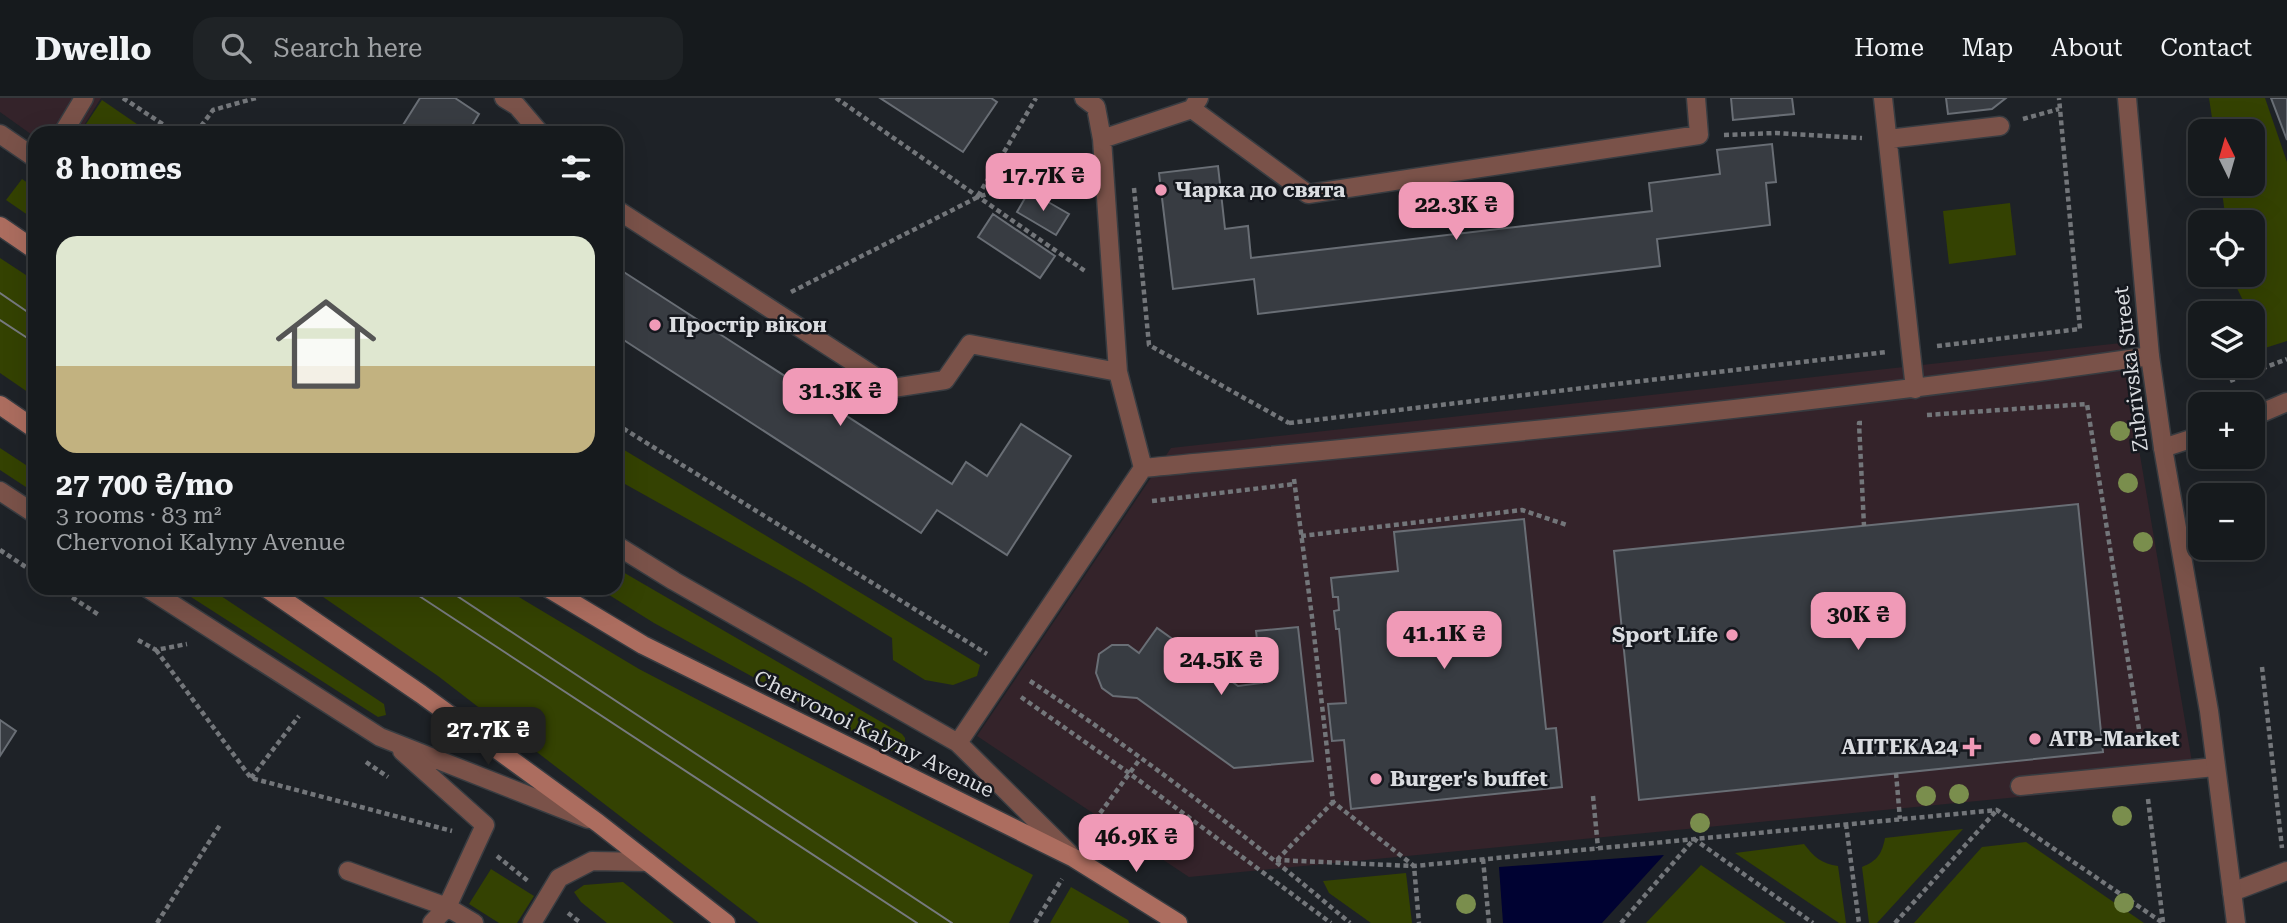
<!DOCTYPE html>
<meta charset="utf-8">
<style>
:root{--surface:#161a1d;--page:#1f2326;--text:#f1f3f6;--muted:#9ea1a4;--line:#35383b;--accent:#f09ab7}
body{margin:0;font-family:"Roboto Serif",serif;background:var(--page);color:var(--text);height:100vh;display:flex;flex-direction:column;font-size:26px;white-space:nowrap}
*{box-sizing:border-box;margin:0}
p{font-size:23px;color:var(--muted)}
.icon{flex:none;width:38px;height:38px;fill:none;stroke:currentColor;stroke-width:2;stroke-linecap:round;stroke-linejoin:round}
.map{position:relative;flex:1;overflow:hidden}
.drawer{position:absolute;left:28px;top:28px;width:595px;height:469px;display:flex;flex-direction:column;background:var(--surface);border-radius:21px;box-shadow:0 7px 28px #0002,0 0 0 2px var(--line)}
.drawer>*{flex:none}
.needle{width:46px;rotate:355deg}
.controls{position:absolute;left:2188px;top:21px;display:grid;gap:14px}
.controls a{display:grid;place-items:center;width:77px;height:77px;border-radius:14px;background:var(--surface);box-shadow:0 7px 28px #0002,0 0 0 2px var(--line);font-size:35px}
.price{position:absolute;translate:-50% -60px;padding:0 16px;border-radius:14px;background:var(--accent);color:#111;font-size:23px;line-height:46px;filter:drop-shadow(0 2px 4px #0008)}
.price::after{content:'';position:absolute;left:50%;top:42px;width:21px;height:16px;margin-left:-10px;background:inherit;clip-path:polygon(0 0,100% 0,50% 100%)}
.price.active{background:#222;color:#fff}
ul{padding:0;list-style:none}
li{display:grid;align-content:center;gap:14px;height:371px;padding:0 28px}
li span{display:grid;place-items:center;height:217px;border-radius:21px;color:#555}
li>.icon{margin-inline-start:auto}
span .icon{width:126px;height:126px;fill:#fffc;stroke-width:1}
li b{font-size:30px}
h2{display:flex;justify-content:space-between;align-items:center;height:84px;padding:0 28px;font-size:30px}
header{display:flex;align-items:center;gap:42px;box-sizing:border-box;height:98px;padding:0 35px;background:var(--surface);border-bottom:2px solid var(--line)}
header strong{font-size:33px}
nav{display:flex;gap:38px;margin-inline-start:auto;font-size:24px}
.search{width:490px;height:63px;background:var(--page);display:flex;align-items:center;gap:18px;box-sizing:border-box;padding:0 24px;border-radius:21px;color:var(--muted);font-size:26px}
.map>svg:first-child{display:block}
</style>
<header>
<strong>Dwello</strong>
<div class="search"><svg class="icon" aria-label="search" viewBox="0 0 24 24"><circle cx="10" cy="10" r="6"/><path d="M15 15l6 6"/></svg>Search here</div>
<nav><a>Home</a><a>Map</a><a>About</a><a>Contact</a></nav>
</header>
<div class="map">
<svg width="2287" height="825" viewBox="0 0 2287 825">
<rect width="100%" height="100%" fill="#1e2227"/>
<path fill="#34232a" d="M0,0h101l-22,35h-44v4l-35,-25z
M2121,245l74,437 -1006,97 -212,-141 194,-288z"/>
<path fill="#344202" d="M2209,0h56l22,64v179l-22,7 -13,-27v-8h-3l-15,-31 -1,-7h19v-53h-26l-5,-38h31v-53h-38z
M102,2l48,33h-70z
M22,81l13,9v32l-29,-20z
M2010,105l6,52 -67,9 -6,-53z
M0,160l35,23v116l-35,-24z
M616,347l364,220 -3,11 -24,9 -28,-5 -32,-20 -1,-22 -88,-54 -188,-105z
M0,350l35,23v22l-35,-23z
M616,470l286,166 3,4v8l-5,4 -11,1 -235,-128 -56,-35h18z
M177,490h32l175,116 2,11 -8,2z
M310,490h194l135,81 394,206 -24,48h-250l-321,-247z
M1963,731l-86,94h-8l-7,-56c15,-6 20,-13 23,-29z
M2026,744l118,81h-230l68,-76z
M1804,746c10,13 18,20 34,22l8,57h-7l-104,-70z
M1701,767l85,58h-140z
M491,771l43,27 -17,27h-18l-30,-19z
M1406,775l6,50h-41l-42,-30 -6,-12z
M623,784l51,41h-67l-26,-21 -7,-10 10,-7z
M1071,789l57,33 1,3h-79z"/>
<path fill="#000232" d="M1664,757l-62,68h-99l-4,-56z"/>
<path fill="#383c42" stroke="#696e75" stroke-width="2" d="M420,0h35l24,16 -9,15 6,4h-78z
M880,0h111l6,4 -34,50z
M1731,0h61l2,16 -61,6z
M1946,0h60l-14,11 -44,5z
M2271,0h16v42z
M1772,46l4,38 -10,1 4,42 -113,14 3,27 -402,48 -4,-35 -81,10 -14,-116 59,-7 7,63 23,-3 3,32 401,-47 -3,-28 71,-9 -3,-24z
M1029,93l40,23 -13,21 -39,-23z
M993,116l62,42 -15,22 -62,-41z
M616,169l336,217 14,-22 21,14 34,-52 50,32 -64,99 -70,-45 -16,23 -305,-198z
M2078,406l25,248 -464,48 -25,-249z
M1524,421l22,210 10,-1 6,59 -211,22 -7,-69 -12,1 -4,-37 18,-1 -7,-74h-3l-2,-18 5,-1 -1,-13h-5l-2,-19 67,-7 -4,-39z
M1298,529l15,134 -79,7 -97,-70 -24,-2 -11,-8 -6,-15 3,-19 13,-9h16l11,8 18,-25 81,58 24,-3 -6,-52z
M0,622l16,11 -16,25z"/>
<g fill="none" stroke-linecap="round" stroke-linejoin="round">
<defs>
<path id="service" d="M504,0l13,8 23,27
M1883,0l32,291
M1192,11l116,85 391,-59 -3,-37
M63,35l21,-35
M0,36l35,24
M1102,41l90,-30 7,-11
M1888,41l112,-13
M616,111l277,179 52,-8 25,-36 148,28
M2252,319l35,-15
M2163,350l37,-12
M1143,370c336,-32 673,-63 1007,-112
M0,393l35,23
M616,447l58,36 284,162 111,110
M147,490l233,149 208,82
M958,645l185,-275 -25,-96 -16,-233 -6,-32 -12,-9
M402,653l83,74 -38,82 -15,16
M2020,688l195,-19
M348,773l99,36 27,16
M2232,794l55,-21
M532,825l27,-45 33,-17 56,1"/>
<path id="tertiary" d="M2127,0l23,258 13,92 46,263 27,212"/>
<path id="secondary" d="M0,128l35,24
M0,307l35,24
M266,490l155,106 177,129 128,100
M548,490l95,57 431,213 104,65"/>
</defs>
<use href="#service" stroke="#383c41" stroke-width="21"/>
<use href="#tertiary" stroke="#383c41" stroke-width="21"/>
<use href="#secondary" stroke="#383c41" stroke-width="21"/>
<path stroke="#73767a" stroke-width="4.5" stroke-dasharray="5 3.5" stroke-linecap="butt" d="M123,0l53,35
M836,0l249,173
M2023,21l36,-10
M196,35l17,-23 43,-12
M1724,37l52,-2 86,5
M1134,90l15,157 140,78v2
M978,98l58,-98
M791,194l187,-95 102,-32
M1937,248l143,-17 -21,-231
M2230,283l57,-22
M1927,317l160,-11 55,344
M1289,325l597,-71
M1862,325h-3l5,103
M616,326l371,230
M1294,381l18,138 21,185 81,64 5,57
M1152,403l143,-17
M1301,438l221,-26 45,15
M0,452l35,23
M58,490l41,27
M138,542l18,10 31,-6
M156,552l95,128 201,53
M2262,569l20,181
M1030,583c111,73 218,156 320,242
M1021,599l108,76 202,150
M366,664l22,15
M1896,675l4,46
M251,680l48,-62
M1593,698l5,52
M2148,701l15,123
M1846,726l13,99
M1087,737l8,-15 45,-61
M497,758l31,25
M1483,761l6,64
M1276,762l138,6 583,-56 166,113
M1277,762l56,-58
M568,815l13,10
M157,825l63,-98
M1035,825l27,-44
M1621,825l73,-84 119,84
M1895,825l103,-114"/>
<use href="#service" stroke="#7a5249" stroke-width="18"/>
<use href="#tertiary" stroke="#7a5249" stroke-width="18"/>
<use href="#secondary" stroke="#ac6d5f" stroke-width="18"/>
<path stroke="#76797e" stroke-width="2" d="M0,195l35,24
M0,222l35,23
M407,490l510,335
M445,490l507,335"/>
</g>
<g fill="#7a8e4d">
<circle cx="2120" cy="333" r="10"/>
<circle cx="2128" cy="385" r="10"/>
<circle cx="2143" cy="444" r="10"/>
<circle cx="1959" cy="696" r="10"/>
<circle cx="1926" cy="698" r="10"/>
<circle cx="2122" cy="718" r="10"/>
<circle cx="1700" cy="725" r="10"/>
<circle cx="2124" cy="805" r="10"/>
<circle cx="1466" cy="806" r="10"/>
</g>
<g fill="#f09ab7" stroke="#15181e" stroke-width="2.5">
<circle cx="1161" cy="92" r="7"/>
<circle cx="655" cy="227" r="7"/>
<circle cx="1732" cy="537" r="7"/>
<circle cx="2035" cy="641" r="7"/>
<path d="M1968.5 638.5h7v7h7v7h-7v7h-7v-7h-7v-7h7z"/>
<circle cx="1376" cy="681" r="7"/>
</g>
<g text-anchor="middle" stroke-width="5" stroke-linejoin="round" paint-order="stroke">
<g font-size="21" font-weight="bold" fill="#dadce0" stroke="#15181e" text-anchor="start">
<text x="1175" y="99">Чарка до свята</text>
<text x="669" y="234">Простір вікон</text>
<text x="1718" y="544" text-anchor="end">Sport Life</text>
<text x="2049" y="648">ATB-Market</text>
<text x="1958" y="656" text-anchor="end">АПТЕКА24</text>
<text x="1390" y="688">Burger's buffet</text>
</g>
<g font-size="21" fill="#dadce0" stroke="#15181e">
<text transform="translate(2131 271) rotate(-97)" y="7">Zubrivska Street</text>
<text transform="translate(874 636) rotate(26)" y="7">Chervonoi Kalyny Avenue</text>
</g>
</g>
</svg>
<div class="controls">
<a><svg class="needle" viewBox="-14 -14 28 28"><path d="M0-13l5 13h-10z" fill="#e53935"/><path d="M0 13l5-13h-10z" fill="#9ea1a4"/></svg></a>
<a><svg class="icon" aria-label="locate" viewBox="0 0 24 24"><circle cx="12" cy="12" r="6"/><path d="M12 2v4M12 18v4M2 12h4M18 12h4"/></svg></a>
<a><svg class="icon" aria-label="layers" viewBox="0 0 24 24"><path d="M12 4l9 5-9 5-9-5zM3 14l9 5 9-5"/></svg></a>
<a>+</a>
<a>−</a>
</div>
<b class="price" style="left:1043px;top:115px">17.7K ₴</b>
<b class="price" style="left:1456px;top:144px">22.3K ₴</b>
<b class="price" style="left:840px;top:330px">31.3K ₴</b>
<b class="price" style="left:1858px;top:554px">30K ₴</b>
<b class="price" style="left:1444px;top:573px">41.1K ₴</b>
<b class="price" style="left:1221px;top:599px">24.5K ₴</b>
<b class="price active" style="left:488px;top:669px">27.7K ₴</b>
<b class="price" style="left:1136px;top:776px">46.9K ₴</b>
<section class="drawer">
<h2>8 homes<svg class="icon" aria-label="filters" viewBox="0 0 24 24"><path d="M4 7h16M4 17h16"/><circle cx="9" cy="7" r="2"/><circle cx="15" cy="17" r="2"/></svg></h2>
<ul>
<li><span style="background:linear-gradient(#dfe7d0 60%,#c2b280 0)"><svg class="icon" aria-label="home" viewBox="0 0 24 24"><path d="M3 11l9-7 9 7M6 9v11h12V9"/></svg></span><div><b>27 700 ₴/mo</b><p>3 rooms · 83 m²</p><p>Chervonoi Kalyny Avenue</p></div></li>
</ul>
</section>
</div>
